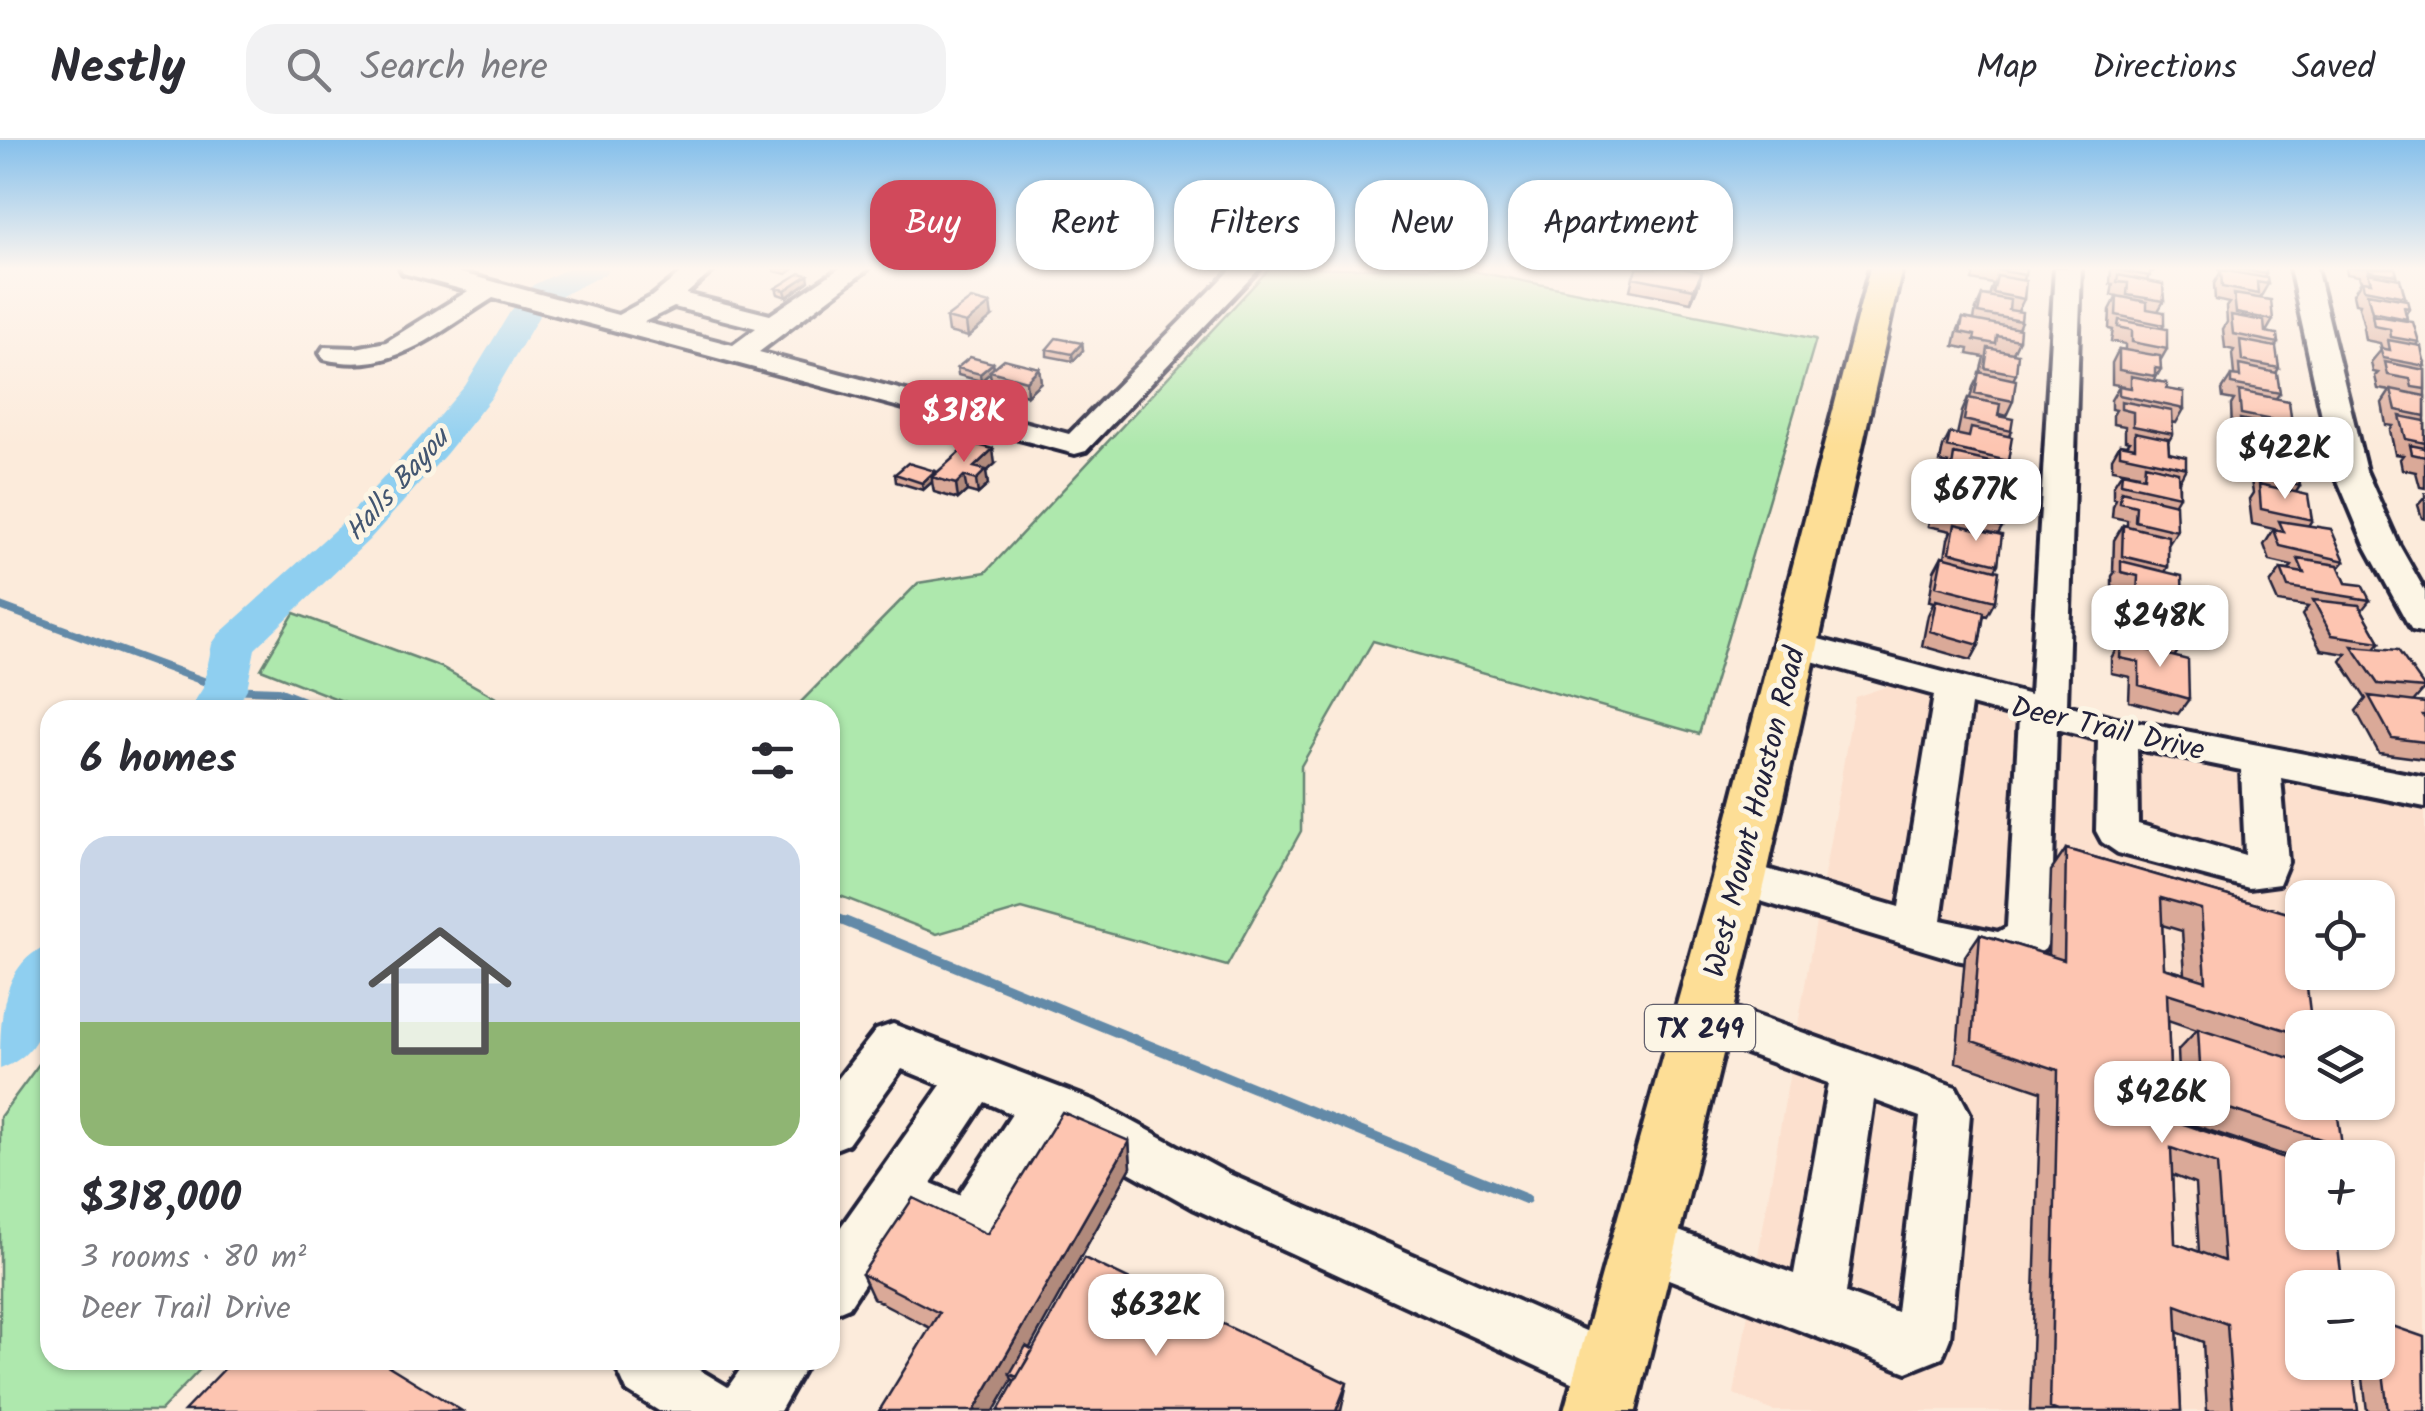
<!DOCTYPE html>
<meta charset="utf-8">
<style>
:root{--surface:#fff;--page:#f2f2f3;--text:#2b2b33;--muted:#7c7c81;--line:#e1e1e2;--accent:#d1495b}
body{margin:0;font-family:Kalam,sans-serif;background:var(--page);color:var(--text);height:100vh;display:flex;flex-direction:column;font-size:38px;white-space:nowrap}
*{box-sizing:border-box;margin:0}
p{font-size:32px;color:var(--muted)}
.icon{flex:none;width:55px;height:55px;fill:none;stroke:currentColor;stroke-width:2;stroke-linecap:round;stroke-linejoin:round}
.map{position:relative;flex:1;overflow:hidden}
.drawer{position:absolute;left:40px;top:560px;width:800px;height:670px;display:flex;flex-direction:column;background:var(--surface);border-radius:30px;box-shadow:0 2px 8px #0004}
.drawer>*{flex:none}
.banner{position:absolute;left:870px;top:40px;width:950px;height:90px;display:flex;gap:20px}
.fabs{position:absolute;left:2285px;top:740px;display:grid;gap:20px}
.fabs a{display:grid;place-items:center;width:110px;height:110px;border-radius:20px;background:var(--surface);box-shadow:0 2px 8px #0004;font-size:50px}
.price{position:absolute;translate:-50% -85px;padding:0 22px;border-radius:20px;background:#fff;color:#222;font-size:32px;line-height:65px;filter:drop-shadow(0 2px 5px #0008)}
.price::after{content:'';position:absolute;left:50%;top:60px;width:30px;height:22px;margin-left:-15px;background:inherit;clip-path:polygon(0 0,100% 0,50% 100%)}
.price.selected{background:var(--accent);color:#fff}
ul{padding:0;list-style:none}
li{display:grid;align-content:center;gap:20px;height:530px;padding:0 40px}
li+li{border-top:2px solid var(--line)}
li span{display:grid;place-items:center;height:310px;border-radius:30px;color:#555}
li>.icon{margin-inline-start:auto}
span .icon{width:180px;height:180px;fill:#fffc;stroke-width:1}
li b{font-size:42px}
h2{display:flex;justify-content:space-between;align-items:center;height:120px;padding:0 40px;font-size:42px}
.tag{padding:0 35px;border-radius:30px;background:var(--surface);box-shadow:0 2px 8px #0004;font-size:35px;line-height:90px}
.tag.selected{background:var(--accent);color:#fff}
header{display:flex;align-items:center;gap:60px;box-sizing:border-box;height:140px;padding:0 50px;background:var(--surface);border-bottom:2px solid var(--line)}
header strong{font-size:48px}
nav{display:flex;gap:55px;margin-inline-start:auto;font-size:35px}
.search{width:700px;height:90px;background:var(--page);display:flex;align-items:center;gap:25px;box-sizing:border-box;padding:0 35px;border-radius:30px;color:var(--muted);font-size:38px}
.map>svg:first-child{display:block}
</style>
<header>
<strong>Nestly</strong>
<div class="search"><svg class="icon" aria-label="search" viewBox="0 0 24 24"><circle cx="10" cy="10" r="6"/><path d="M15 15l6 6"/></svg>Search here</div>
<nav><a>Map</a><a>Directions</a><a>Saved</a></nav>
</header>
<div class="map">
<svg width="2425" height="1271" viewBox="0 0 2425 1271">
<rect width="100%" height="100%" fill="#fcebdb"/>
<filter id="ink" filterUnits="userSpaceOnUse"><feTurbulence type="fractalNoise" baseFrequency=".01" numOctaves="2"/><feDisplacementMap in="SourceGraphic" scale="20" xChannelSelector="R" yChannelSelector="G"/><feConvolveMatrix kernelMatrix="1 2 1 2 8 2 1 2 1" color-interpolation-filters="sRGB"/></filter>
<g filter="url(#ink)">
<path fill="#fce0ce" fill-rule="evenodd" d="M1891,545l261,71 273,55v600h-652l-39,-17 121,-697zM2302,758h76v74h-76zM2302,888h76v74h-76zM2302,1018h76v74h-76zM2302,1148h76v74h-76z"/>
<path fill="#aee8ad" stroke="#688574" stroke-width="2.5" d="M1270,128h188l358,71 -117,395 -326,-93 -72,125v65l-74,135 -205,-57 -85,25 -107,-42v-182h-37l125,-127 68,-11z
M294,473l147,54 76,43h-152l-104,-41z
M50,909v311h159l-49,51h-160v-294z"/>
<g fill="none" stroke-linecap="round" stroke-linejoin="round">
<path stroke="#638aa8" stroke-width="8" d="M0,466l225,83 53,2 48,19
M830,775l20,8"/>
<path stroke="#638aa8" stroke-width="10" d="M844,781l682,278"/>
<path fill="#8fcff0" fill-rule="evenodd" d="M569,128h40l-4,6 -50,25 -16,17 -48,82 -45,56 -77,86 -114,109 -8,40 -12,21h-46l14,-22 9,-44 7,-10 122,-110 79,-86 45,-52 45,-74 23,-27z
M50,804c0,48 4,106 -50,125 0,-48 0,-106 50,-125z"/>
<defs>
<path id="minor" d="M400,128h43l175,47 33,-18 36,-29h29l-30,26 84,21 70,-47h29l-110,84 310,82 164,-166h27l-174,183 -11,3 -582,-156c-55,34 -100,78 -169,61l-4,-6 4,-6 32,1 30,-6 82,-51 -65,-18zM674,167l82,21 -23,17 -89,-23z
M2055,128h26l-14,437 50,13 308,59v30l-144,-29 7,84 -9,22 -30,4 -131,-35 -16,-11 -6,-11 2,-91 -41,-11 -6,207 -6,13 -13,9 -34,10 -42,-8 -232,-70 -6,-12 6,-12 15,-5 160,46 35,-212 -151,-42 -5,-8 5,-8 13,-4 234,62zM1971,565l48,13 -12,209 -9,5 -57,-12zM2137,609l104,21 4,85 -107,-31z
M2290,128h26l50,203 33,74 26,46v42l-13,-3 -5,-8 -42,-77 -31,-74z
M1703,857l253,90 14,27 -20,224 -8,20 -35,14 -282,-110 -8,-18 8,-18 19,-8 150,56 34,-191 -142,-52 -6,-14 6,-14zM1874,960l46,17 -23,195 -51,-19z
M893,884l202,77 134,73 402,177 9,20 -9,20 -20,9 -20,-9 -398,-183 -137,-77 -68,113 -19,7 -64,-29 -56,85 -19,8v-73l111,-157 -39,-16 -54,75 -18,7v-62l46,-59zM985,962l27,12 -53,81 -28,-12z
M623,1220h60l45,27 19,-27h62l-29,51h-121l-32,-20 -9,-20z"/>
<path id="major" d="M1870,128h32l-136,610 -130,533h-72l148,-533z"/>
</defs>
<use href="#minor" stroke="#22223b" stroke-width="8"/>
<use href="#major" stroke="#22223b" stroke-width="8"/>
<use href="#minor" fill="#fcf5e5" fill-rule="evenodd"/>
<use href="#major" fill="#fdde96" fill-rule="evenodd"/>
</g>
<path fill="#daa998" stroke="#22223b" stroke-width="2.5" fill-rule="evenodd" d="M774,128h21l-8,6 -13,-3z
M1975,128h51l-3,12 1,19 -6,12 3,10 -3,8 1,11 -6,13 3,21 -3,6v21l-7,15 -7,-2 -1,2 13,15 -2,5 -1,25 -2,5 1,10 -7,15 -10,-2 -3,7 2,15 13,16 -4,7v30l-3,6v31l-8,15 -3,-1 -5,30 -8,15 -49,-14 6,-31 6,-13 -5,-1 5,-30 8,-15 3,1 3,-18 3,-8 -23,-5 5,-27 7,-14 5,1 4,-22 -9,-2 3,-15 7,-14 7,2 5,-23 6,-14h2l3,-11 7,-14 4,-16 -16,-3 1,-5 -15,-3 3,-14 6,-14 11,2 2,-11 6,-14 7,1 4,-12 -21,-4z
M2111,128h44l-2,4 -3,-1 -3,10 17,20 -6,10 6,14 -2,3 5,21 -7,12 1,8 -7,12 13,8 17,20 -8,14 -4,-1 1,12 -5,8 1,11 17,15 -7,13v15l-4,7 2,28 -9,14v22l-3,5 18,35 -4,6 2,34 -7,10 15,42 -11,15 -49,-13 1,-24 -19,-4v-15l6,-10 -4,-1v-15l10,-15 6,2 4,-7 -5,-1 1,-20 -17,-4v-11l3,-4 -2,-1 1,-31 9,-15 4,1v-6l-15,-3 1,-11 3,-7 -3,-1v-12l9,-14 17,2 -27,-5v-11l8,-14 7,1 3,-4 -5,-1v-14l-12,-2v-9l3,-5 -5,-1v-9l8,-14h6l-13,-2v-21l7,-14 6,1v-6l-14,-3 2,-11 -4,-1 1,-19 7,-14 -6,-1 2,-11h-3z
M2219,128h47v6l-2,4 4,6 -8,14 13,22 -7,12 12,11 -3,4 4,21 -3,5 4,20 -4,5 16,26 -3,5 10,25 -4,6 5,26 -4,6 16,28 -4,6 37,35 -6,7 7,15 24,17 -8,10 18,32 -5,6 50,40 -12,14 12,1v56l-46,-6 -23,-42 10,-12 -25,-38 5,-7 -25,-4 -19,-35 6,-8 -30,-5 -8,-18 11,-15 8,1 3,-4 -22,-5 -6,-16 10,-16 -22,-5 -3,-25 4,-6 -4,-25 4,-7 -20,-5 -2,-23 3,-5h-2l-1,-23 3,-5 -11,-2 -1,-8 9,-14 3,-1 -2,-21 2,-4 -9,-2 -2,-19 4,-7 -1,-15 3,-4 -14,-3 -1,-16 6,-11z
M2346,128h49l2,7 -1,3 9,19 -2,3 6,8 -3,6 1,5 -1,2 13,21 -3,3 9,17 -2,8h2v118l-5,-1 -4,-15 -14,-3 -2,-10 3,-4 -8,-1 -5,-24 3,-4 -7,-1 -4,-22 8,-12 -12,-2 -3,-13 3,-3 -5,-1 -2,-10 11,-13 -2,-6 -15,-3 -2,-12 1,-2 -5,-19 1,-3 -5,-1 -2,-9 8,-12 -2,-6 -12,-2z
M1702,132l-4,14 -7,16 -61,-12 3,-13z
M809,141l-22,16 -9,-3 -2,-6z
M992,177l-24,20 -20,-5 -2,-14z
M1082,203l1,7 -10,11 -26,-5v-7z
M993,223v5h46l2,14 -14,13 -35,-10 -2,-12 -9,8 -23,-6 -1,-7z
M995,324l-9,8 2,13 -10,9 -11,-3 -9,8 -24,-7 -2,-10 -9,8 -27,-8 -1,-8 40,-3v3z
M2425,352v27l-3,-1 -4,-13 7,-8z
M2066,709l232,67 4,132 -11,11 51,87 -13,12h-27v3l-121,-40 -3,-71 19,-20 -29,-10 4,100 130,44 56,247h-151l-4,-69 -26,-10 4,79h-151l11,-320 -85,-29 9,-106 15,-22 68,21 3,-84zM2162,785l20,6 3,43 -21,-6zM2172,1035l23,9 4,68 -24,-9z
M1129,1001l2,26 -102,181 314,57 -328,-24 -85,-53 -57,-30 -11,-24 125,-40z
M2378,1181l47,90h-58l-6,-49h17z"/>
<path fill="#b18a7c" stroke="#22223b" stroke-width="2.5" d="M1702,132l-4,14 -7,16 3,-13z
M808,135l1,6 -22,16 -2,-7z
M990,164l2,13 -24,20 -2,-14z
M1082,203l1,7 -10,11 -1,-7z
M993,223l1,7 -4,1v2l-9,8 -1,-7z
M1039,228l2,14 -14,13 -1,-14z
M993,309l2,15 -9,8 2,13 -10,9 -4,-27z
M935,331l1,7 -4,-1v5l-9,8 -1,-7z
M964,336l3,15 -9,8 -2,-15z
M1129,1001l2,26 -117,209 -4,-2 2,6 -18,31h-20z
M1347,1243l-6,28h-5z"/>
<path fill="#fdc5b1" stroke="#22223b" stroke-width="2.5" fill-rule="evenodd" d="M1637,128h44l21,4 -8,17 -61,-12z
M1987,128h39l-1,7z
M2117,128h33v8l-33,-6z
M2233,128h33v6z
M2369,128h26l2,7 -28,-4z
M2221,130l46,8 1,6 -11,-2 1,12 -36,-7z
M800,133l8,2 -23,15 -9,-2z
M2368,133l32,6 5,18 -41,-8 -2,-8 9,1z
M2118,135l45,9 1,17 -37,-6 1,-12 -11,-1z
M1997,136l29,5 -2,18 -31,-6z
M2367,153l40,7 2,8 -5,-1 3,12 -35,-7z
M2234,154l37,6 2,20 -37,-7z
M1982,155l28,5 -1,10 13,2 -1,9 -43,-8z
M2117,156l30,6v7l17,3v13l-48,-10z
M971,159l19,5 -24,19 -20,-5z
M2231,175l33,6 1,11 12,2 1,9 -45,-9z
M2372,175l41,7 6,20 -28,-5 -1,-8 -16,-3z
M1963,178l57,11 -1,11 -22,-4 -1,8 -22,-4 1,-5 -15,-3z
M2119,180l48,9v20l-35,-7v-12l-14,-3z
M1056,198l26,5 -10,11 -25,-5z
M2240,200l36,7 3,21 -37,-7z
M2388,200l33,6 4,20 -42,-8 -3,-10 10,2z
M1988,208l30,6 -2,20 -31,-6z
M2119,209l41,7 1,13 -6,-1v8l-36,-6z
M970,217l23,6 -13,11 -23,-6z
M1004,219l35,9 -13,13 -36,-10z
M2385,222l40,8v19l-13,-2 -2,-8 -22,-4z
M2239,225l38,8 3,20 -49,-9v-8l9,1z
M1979,232l37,8 -3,21 -38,-8z
M2131,236l36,7v6l17,3v17l-65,-14v-9l12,2z
M2391,249l34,7v20l-29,-6z
M2239,251l50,10 3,23 -51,-10z
M1968,258l32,6 -2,12 15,3 -2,12 -47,-11z
M2121,261l51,10 1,23 -40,-8v-14l-12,-3z
M2400,276l25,5v22l-19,-4z
M2240,279l56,12 3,23 -57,-12z
M1971,288l41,9 -4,24 -61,-14 3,-14 19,4z
M2135,292l33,7 1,14 17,4v11l-66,-14v-10l15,3z
M970,303l23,6 -19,18 12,3 -10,10 -12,-4 -8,8 -24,-7z
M2410,305l15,3v9l-13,-3z
M2258,313l37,7 5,26 -38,-8z
M1954,314l54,12 -1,10 -15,-3 -2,16 -40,-9z
M908,323l27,8 -13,12 -27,-9z
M2145,324l33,8 1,24 -58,-13 1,-11 22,5z
M2259,344l49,11 4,25 -51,-11z
M1940,345l51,11 -2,15 14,4 -1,12 -67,-16z
M2121,351l55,13 1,27 -42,-10 1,-15 -16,-4z
M2279,381l52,8 14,32 -65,-15 -6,-16 10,2z
M1955,384l47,11 -4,29 -48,-12z
M2123,385l45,11v31l-46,-11z
M1942,416l57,15 -4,30 -59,-15z
M2298,419l40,6 8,18 16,2 8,15 -82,-13 -7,-18 23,4z
M2121,421l61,15 1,31 -46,-11 1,-20 -17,-4z
M1936,460l48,12 -5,33 -49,-14z
M2313,460l46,5 21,37 -48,-7z
M2139,463l40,10 2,34 -58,-15v-15l16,4z
M2121,503l67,17 1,39 -50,-14v-23l-19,-4z
M2352,506l46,4 27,38 -47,-4z
M2369,556l56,7v12h-2l2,3v24l-33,-4z
M2066,709l232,67 4,34v22h3l7,56h-10v7l-135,-42 5,127 130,44v68h34l7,56h-41v74h50l6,49h-125l-6,-87 -51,-19 5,106h-123l-8,-3 8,-338 -86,-29 8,-107 84,26zM2161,758l40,11 5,72 -42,-13zM2171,1008l46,16 7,97 -49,-18z
M2198,889l104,33v40h34l6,44 -140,-46z
M1062,972l67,29 -155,270h-95l60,-98 -77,-39 51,-76 74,36z
M1084,1118l263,125 -11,28h-338z
M2378,1181l46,16 1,74h-37l-10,-77z
M1026,1206l7,4 -16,27 -7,-3z
M233,1220h146l83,51h-278z"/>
</g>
<linearGradient id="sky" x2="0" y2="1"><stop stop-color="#84bfeb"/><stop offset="0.42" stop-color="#fef6ef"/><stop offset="1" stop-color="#fef6ef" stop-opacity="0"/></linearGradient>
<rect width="2425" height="306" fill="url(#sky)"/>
<g text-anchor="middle" stroke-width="10" stroke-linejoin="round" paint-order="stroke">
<g font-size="28" font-style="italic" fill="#435671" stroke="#fcf5e5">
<text transform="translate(396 344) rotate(-48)" y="10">Halls Bayou</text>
</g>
<rect fill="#fcf5e5" stroke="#63616e" stroke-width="2.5" x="1645" y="865" width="110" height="46" rx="8"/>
<g font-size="28" font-weight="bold" fill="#22223b">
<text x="1700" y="898">TX 249</text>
</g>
<g font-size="30" fill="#22223b" stroke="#fcf5e5">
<text transform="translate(2108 588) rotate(13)" y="10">Deer Trail Drive</text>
<text transform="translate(1754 672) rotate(-76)" y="10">West Mount Houston Road</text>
</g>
</g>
</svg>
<div class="fabs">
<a><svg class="icon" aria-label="locate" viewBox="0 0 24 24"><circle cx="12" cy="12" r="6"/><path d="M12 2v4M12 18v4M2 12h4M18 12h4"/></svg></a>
<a><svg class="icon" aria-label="layers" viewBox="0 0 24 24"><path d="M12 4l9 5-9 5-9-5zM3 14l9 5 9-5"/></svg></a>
<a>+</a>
<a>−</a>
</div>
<b class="price selected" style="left:964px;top:325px">$318K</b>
<b class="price" style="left:2285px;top:362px">$422K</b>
<b class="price" style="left:1976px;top:404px">$677K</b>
<b class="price" style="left:2160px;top:530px">$248K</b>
<b class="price" style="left:2162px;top:1006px">$426K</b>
<b class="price" style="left:1156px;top:1219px">$632K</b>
<div class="banner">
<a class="tag selected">Buy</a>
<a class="tag">Rent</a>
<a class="tag">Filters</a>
<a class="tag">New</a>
<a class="tag">Apartment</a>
</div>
<section class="drawer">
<h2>6 homes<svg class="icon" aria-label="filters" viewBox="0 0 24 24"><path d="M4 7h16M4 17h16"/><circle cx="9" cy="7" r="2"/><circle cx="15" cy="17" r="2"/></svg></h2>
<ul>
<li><span style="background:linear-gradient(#c9d6e8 60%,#8fb573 0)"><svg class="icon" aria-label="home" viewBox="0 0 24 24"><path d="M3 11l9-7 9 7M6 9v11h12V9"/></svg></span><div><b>$318,000</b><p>3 rooms · 80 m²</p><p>Deer Trail Drive</p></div></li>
</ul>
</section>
</div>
